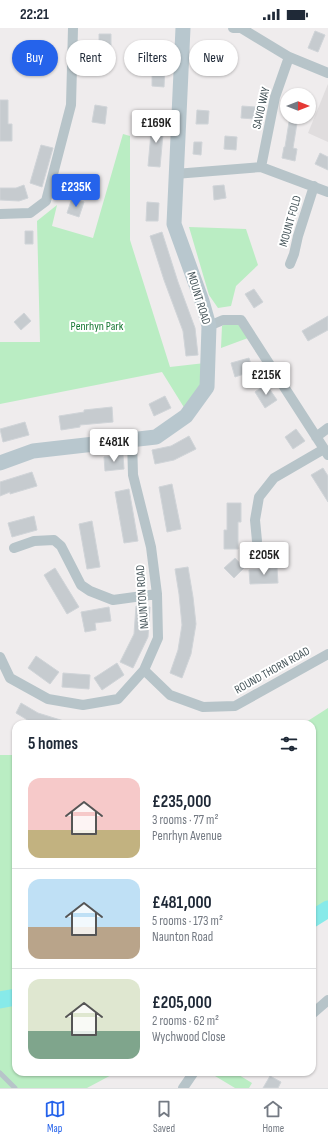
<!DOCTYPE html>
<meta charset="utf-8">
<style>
:root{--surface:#fff;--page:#f2f2f3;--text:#1f2937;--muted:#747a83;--line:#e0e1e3;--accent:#2563eb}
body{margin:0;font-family:"Sofia Sans Condensed",sans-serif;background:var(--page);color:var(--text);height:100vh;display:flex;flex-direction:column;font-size:15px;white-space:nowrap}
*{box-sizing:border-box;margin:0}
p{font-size:13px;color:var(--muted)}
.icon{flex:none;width:22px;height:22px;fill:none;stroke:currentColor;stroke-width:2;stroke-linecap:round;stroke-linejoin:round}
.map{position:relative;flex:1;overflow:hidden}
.details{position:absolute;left:12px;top:692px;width:304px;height:356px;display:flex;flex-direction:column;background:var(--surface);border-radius:12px;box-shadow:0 1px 3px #0004}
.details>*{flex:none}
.hud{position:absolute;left:12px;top:12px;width:304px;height:36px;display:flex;gap:8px}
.needle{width:26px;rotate:90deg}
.controls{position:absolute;left:280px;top:60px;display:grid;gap:8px}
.controls a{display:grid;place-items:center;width:36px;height:36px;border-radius:50%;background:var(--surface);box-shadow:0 1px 3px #0004;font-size:20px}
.price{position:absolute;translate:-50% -34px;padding:0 9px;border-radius:4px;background:#fff;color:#222;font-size:13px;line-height:26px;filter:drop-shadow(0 1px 2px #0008)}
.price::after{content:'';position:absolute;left:50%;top:24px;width:12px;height:9px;margin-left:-6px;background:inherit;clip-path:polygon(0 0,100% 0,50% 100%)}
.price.active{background:var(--accent);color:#fff}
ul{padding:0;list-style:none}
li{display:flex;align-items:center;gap:12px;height:100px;padding:0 16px}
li+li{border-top:1px solid var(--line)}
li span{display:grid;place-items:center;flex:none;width:112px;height:80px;border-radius:12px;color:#555}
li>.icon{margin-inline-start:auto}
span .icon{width:48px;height:48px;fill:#fffc;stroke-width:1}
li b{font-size:17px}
h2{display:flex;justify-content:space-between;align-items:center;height:48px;padding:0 16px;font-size:17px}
.chip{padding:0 14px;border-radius:18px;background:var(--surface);box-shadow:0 1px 3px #0004;font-size:14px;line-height:36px}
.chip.active{background:var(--accent);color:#fff}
.status{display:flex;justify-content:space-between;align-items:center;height:28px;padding:0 20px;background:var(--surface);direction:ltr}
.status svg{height:11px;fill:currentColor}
.tabs{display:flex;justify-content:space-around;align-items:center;height:56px;border-top:1px solid var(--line);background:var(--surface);font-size:11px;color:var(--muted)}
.tabs a{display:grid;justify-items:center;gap:2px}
.tabs .active{color:var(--accent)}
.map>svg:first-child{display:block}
</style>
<div class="status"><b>22:21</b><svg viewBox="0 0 49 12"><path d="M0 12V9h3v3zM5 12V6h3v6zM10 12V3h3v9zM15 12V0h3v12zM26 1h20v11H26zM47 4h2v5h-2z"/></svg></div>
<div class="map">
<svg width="328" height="1060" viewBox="0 0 328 1060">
<rect width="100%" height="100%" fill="#efeced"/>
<path fill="#e0ddde" d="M328,56v58l-20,-9z"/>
<path fill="#baedc3" d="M123,106l7,2v104l40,127 35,-4 -1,22 -19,24 -23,-37 -162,32v-62h40l-3,-121 20,-16 -5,21 41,12z
M189,199l57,2 12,36 -22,21 -5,20 -13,2 -9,-13z
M229,294l9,2 10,14 -27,10 1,-22z
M328,680v205l-16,13v-202h-9z
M0,727h16v317h101l-30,16h-87z
M217,1044h17l18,11 -3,5h-14l-20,-12z"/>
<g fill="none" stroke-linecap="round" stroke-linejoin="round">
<path stroke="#87eae9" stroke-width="17" d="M312,891l16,-10
M0,972l16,-3"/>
</g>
<path fill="#c6cbcf" stroke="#d0d4d8" d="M315,3l10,4 -7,17 -10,-4z
M99,6h12v17h-12z
M152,39h13l-1,20 -12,-1z
M0,72h8v24h4v17h-12z
M95,77l12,2 -2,17 -13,-2z
M242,78l14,1 -1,12 -14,-1z
M197,82l12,1 -1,13h-12z
M152,94l12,1 -4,44 -12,-1z
M289,94l8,1 -4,25 4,1 -2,12 -13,-3 2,-11h1z
M225,108l12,1 -1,13 -12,-1z
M194,114h8l-1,13 -8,-1z
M41,117l12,3 -11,39 -12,-4z
M320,125l8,4v13l-13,-6z
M24,157l4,13 -9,3 -19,-1v-12h16z
M224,157l2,13 -12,2 -1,-14z
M72,170l12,4 -5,15 -12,-4z
M147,174l12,1 -1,18h-12z
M25,203h8v13h-8z
M162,204l16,50 17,46 3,27 -12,1 -3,-25 -19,-51 -14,-44z
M254,261l9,13 -9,6 -9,-14z
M24,285l7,8 -10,9 -7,-8z
M328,288v14l-20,11 -6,-10z
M249,330l4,13 -18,6 -4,-14z
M266,356l11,16 -12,8 -10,-16z
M165,368l6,12 -17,8 -5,-12z
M112,379l1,15 -33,3v2l-19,3 -2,-14 25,-4v-2z
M25,394l4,13 -26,7 -3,-13z
M296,401l9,12 -12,8 -8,-12z
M189,408l7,13 -22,11 -19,4 -3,-14 19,-4z
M123,427l1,14 -19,2 -1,-14z
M323,440l5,8v26l-17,-27z
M32,444l5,14 -27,8v-2l-10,4v-14z
M172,456l9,45 -14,3 -8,-45z
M129,461l9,52 -14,2 -9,-51z
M227,475h14v19h-3v27h-14v-19h3z
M34,488l3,14 -25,7 -4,-14z
M92,493l8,46 -13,2 -8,-45z
M235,530l9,10 -10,10 -10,-10z
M188,539l5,30 3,27 -5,30 -9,24 -12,-5 8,-23 4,-25 -3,-31 -4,-25z
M55,540l24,39 -12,7 -23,-39z
M277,540l1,15 -28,1 -1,-14z
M136,578l14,1 -2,30 -15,31 -13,-6 14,-28z
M109,579l2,14 -16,2 1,7 -11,2 -4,-20z
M36,628l23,16 -9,12 -22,-16z
M117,635l7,12 -22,15 -8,-12z
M63,645l27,2 -1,14 -27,-2z
M21,675l17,10 29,9v2h-33l-18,-11z
M270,1048l11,6 -3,6h-15z"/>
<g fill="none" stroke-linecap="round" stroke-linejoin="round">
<path stroke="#b7c4c9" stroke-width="5" d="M0,1045l15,15"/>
<path stroke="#b7c4c9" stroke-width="10" d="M233,0h8l48,29 39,16
M261,139l14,-70 14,-40
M175,146l86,-7 67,25
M0,186l30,-1 16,-12 25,-96 2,-77
M290,236l4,-10 4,-18 16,-50
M209,298l14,-6h18l87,135
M316,409l12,-9
M257,513l-2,-21 4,-23 15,-19 50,-29
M14,520l20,-7 20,-1 7,6 20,39 9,6 23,9 44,-6
M0,629l10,21 38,21 35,6 35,-6 26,-29 14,-32 -1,-44 -6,-47 -18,-72 -1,-35
M144,642l26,25 33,12 32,-1 93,-52
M312,986l16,-14
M183,1060l11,-16"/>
<path stroke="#b8c7ce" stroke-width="15" d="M0,435l33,-12 123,-14 30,-21 21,-29 2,-61 -7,-25 -28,-77 9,-196"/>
</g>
<g text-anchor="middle" stroke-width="4" stroke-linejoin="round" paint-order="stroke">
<g font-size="12" fill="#455459" stroke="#fff">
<text transform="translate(261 80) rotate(-77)" y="4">SAVIO WAY</text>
<text transform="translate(290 193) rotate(-74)" y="4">MOUNT FOLD</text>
<text transform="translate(199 270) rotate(73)" y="4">MOUNT ROAD</text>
<text transform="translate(142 569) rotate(-94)" y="4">NAUNTON ROAD</text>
<text transform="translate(272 642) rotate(-29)" y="4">ROUND THORN ROAD</text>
</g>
<g font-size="12" fill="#187834" stroke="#fff">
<text x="97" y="302">Penrhyn Park</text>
</g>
</g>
</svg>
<div class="controls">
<a><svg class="needle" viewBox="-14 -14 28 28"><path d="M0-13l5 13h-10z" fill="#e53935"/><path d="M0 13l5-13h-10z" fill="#747a83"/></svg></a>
</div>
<b class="price" style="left:156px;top:116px">£169K</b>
<b class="price active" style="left:76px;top:180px">£235K</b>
<b class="price" style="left:266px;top:368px">£215K</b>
<b class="price" style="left:114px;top:435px">£481K</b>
<b class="price" style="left:264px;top:548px">£205K</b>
<div class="hud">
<a class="chip active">Buy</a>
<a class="chip">Rent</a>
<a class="chip">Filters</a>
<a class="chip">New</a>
</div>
<section class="details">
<h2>5 homes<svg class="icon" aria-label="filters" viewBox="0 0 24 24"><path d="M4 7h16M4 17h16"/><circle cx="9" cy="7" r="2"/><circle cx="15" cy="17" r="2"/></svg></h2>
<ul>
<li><span style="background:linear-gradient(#f6c9c9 65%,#c2b280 0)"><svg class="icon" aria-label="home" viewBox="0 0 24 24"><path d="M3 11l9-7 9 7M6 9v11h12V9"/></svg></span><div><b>£235,000</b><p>3 rooms · 77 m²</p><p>Penrhyn Avenue</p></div></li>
<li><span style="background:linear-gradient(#bfe0f5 60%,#b9a48a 0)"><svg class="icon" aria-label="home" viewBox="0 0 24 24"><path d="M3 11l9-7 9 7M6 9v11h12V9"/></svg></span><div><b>£481,000</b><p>5 rooms · 173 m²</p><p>Naunton Road</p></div></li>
<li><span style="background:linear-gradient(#dfe7d0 65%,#7fa58c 0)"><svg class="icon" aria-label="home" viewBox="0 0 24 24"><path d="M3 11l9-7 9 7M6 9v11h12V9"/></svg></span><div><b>£205,000</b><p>2 rooms · 62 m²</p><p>Wychwood Close</p></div></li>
</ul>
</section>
</div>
<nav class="tabs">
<a class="active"><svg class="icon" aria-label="map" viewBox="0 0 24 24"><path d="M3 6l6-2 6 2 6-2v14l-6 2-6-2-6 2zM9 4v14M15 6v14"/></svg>Map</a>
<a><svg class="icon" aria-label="saved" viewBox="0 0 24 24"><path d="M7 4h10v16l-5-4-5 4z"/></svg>Saved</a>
<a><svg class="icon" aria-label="home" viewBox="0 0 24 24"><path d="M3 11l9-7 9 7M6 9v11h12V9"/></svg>Home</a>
</nav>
